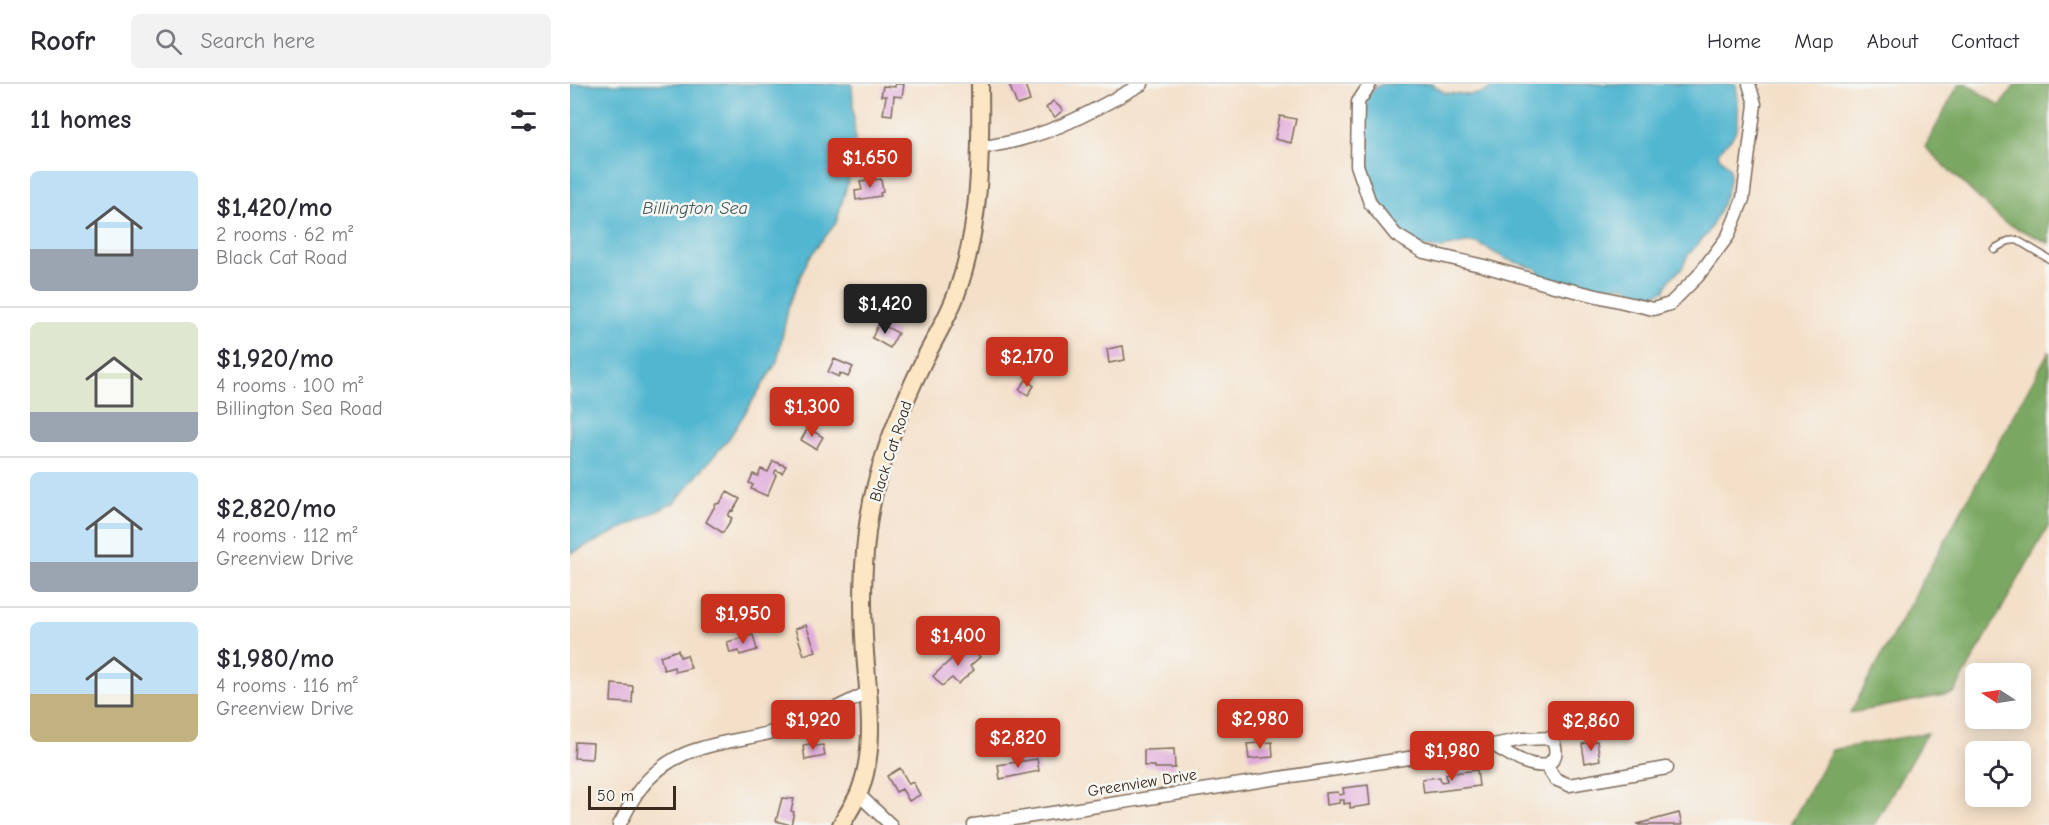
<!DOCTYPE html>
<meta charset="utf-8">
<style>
:root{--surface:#fff;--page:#f2f2f3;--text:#2b2b33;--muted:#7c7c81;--line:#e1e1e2;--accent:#c8321e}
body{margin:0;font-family:"Comic Neue",sans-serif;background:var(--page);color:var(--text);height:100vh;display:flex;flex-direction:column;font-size:22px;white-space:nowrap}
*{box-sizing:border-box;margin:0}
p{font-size:20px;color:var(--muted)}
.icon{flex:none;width:33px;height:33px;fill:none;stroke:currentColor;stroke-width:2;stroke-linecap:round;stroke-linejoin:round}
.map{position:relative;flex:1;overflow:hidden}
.sheet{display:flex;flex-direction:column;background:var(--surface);width:570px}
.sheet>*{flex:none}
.needle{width:39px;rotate:282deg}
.buttons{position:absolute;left:1395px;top:579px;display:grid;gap:12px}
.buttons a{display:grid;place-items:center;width:66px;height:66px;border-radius:9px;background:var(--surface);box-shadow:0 3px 15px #0003;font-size:30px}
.scale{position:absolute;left:18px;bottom:15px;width:88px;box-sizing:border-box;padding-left:6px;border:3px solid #3b2a1e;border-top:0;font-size:16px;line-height:21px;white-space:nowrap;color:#3b2a1e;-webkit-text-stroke:4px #f6f6f2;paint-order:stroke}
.price{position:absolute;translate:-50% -51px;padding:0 14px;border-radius:6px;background:var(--accent);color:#fff;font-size:20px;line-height:39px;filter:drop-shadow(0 2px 3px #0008)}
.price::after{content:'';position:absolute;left:50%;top:36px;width:18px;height:14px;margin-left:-9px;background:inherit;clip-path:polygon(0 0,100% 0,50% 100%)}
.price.selected{background:#222;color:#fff}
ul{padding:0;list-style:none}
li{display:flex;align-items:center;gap:18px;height:150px;padding:0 30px}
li+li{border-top:2px solid var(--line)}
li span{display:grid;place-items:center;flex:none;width:168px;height:120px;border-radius:9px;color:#555}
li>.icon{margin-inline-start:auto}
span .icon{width:72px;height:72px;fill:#fffc;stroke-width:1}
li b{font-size:26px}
h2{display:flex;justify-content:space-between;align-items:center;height:72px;padding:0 30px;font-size:26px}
header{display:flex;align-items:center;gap:36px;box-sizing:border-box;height:84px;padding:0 30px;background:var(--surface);border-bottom:2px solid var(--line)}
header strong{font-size:28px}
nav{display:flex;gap:33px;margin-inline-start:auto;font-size:21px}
.search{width:420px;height:54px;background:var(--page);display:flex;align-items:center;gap:15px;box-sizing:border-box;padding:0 21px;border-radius:9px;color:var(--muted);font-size:22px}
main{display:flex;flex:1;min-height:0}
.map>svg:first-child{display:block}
</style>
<header>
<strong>Roofr</strong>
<div class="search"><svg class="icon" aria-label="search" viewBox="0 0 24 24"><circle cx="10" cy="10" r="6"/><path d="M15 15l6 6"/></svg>Search here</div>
<nav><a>Home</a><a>Map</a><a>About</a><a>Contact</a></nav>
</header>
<main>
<section class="sheet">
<h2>11 homes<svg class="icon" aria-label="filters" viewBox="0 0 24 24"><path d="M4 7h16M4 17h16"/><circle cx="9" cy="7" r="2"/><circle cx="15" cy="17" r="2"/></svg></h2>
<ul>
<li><span style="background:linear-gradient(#bfe0f5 65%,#9aa5b1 0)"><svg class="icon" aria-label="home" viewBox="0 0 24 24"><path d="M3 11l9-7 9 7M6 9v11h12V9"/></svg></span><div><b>$1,420/mo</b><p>2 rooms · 62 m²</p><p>Black Cat Road</p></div></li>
<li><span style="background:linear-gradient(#dfe7d0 75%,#9aa5b1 0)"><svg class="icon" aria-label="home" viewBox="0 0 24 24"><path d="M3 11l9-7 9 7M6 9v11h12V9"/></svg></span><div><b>$1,920/mo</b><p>4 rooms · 100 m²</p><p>Billington Sea Road</p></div></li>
<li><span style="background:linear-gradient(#bfe0f5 75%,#9aa5b1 0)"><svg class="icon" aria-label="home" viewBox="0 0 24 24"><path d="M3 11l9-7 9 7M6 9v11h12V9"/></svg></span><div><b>$2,820/mo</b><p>4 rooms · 112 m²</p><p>Greenview Drive</p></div></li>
<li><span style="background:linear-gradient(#bfe0f5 60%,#c2b280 0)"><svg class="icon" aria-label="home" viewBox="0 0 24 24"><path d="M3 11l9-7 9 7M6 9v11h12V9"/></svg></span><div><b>$1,980/mo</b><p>4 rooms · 116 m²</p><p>Greenview Drive</p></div></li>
</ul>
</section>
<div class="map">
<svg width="1479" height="741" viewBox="0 0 1479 741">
<rect width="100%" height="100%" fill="#f6f6f2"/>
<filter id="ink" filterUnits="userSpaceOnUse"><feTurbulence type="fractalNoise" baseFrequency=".0167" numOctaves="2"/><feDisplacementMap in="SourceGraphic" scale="12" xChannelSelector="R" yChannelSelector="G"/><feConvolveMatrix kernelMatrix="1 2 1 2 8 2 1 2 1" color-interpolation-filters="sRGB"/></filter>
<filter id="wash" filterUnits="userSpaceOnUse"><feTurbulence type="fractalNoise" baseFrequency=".008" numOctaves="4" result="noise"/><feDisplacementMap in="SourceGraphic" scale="24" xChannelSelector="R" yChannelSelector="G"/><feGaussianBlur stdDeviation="1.35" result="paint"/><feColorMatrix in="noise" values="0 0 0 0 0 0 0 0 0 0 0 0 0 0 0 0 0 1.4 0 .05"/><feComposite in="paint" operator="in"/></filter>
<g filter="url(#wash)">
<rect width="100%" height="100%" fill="#f4e0c9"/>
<path fill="#7aa862" stroke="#5a6940" stroke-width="1.5" d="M1389,0h8l33,22 16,-22h33v159l-45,-21 -79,-75z
M1479,267v174l-95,168 -104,20z
M1357,649l-53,92h-84l42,-75z"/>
<path fill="#51b6d0" stroke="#467077" stroke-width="1.5" d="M0,0h282l3,55 -2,25 -17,59 -28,36 -19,45 -12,58 -47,75 -56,66 -104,51z
M813,0h48l14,9 25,2 13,-2 13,-9h240c2,12 5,40 -2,50 -4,8 -12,12 -16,19l2,5 9,9 1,7 -3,16 -8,22 -12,22 -19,21 -6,13 -11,10 -6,12 -16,7 -25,-11 -35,1 -48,-10 -4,-8 -31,-10 -29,-16h-11l-28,6 -21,-4 -17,-10 -30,-40 -8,-27 3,-11v-37l3,-24 8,-9z"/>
<g id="blocks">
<path fill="#e1acda" d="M325,0h9l-2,13 -8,-1 -2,19 -9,-1 3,-18h-5l2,-10 12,1z
M439,0h16l5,17 -13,4z
M483,17l10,9 -8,7 -9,-9z
M710,32l16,3 -5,24 -16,-4z
M323,56l12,1 -1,11 -13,-1 -1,11 -23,-1 1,-11h-4v-7l29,1z
M298,94h4l1,2 8,-1 2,13 -3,1 1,3 -25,4 -1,-9 7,-1 -2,-8 8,-1z
M309,239l19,10 -8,15 -18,-10z
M553,262l2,14 -16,3 -2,-14z
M264,275l19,8 -5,10 -8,-4 -1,4 -11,-5z
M456,296l8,6 -6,9 -9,-6z
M238,344l15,9 -7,12 -15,-9z
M203,377l13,5 -4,7 -6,-3 -2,4 2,1 -9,21 -16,-7 2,-4 -4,-2 4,-9 5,2 3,-7 7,3z
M157,408l13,7 -7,12 -2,-1 -3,6 4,2 -9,15 -17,-11 10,-18 4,-1z
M236,541l10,26 -12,4 -9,-26z
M183,551l4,15 -17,5 -1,-4 -9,2 -3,-11z
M398,560l12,13 -10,9 4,4 -16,14 -6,-6 -10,8 -9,-10z
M108,566l2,7 7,-2 4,13 -16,4 -1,-5 -10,3 -4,-14z
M42,600l21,2 -1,17 -21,-1z
M1027,657l3,19 -15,3 -3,-19z
M5,658l18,1 -1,16 -18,-1z
M702,658l1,15 -24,2 -2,-15z
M245,659l1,3 7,-1 2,11 -20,4 -2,-15z
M604,665l1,19h-20v-2h-11v-16z
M467,675l2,12 -39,8 -2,-14z
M330,684l9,16 4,-2 7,13 -11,6 -7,-12 -6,3 -9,-16z
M907,686l2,16 -55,7 -2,-14 18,-2 1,5 6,-1 -1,-7z
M798,701l2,20 -20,3v-5l-6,1v-4h-5l1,3 -13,2 -1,-12 12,-1 1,3 5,-1 -1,-6z
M212,714l12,1 -3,12 3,1 -3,13 -15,-4z
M1109,729l3,12h-43l-1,-1z"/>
</g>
</g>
<g filter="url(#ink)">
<use href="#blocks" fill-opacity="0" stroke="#7c6a5a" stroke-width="1.5"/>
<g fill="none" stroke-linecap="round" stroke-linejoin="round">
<defs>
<path id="lane" d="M1424,165l14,-8 9,-1 32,19"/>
<path id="street" d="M800,0l-12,18 -1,63 13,38 26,32 28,17 60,14 70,20 99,23 17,-5 28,-28 30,-40 15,-37 12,-95 -6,-20
M411,64c13,-3 28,-5 41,-9 43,-11 81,-34 120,-55
M923,661l30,-6 29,-1c5,11 6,21 -6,27
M288,710l33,31
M49,741c7,-11 12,-25 21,-36 38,-49 86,-43 140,-59 31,-9 60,-24 89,-38
M404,741l519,-80c17,9 34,23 53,20l9,14 14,6 98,-17"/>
<path id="secondary" d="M271,741c6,-10 13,-21 18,-32 20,-51 7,-105 5,-157 -2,-35 -1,-70 3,-104 7,-60 31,-118 57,-172 11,-22 24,-43 32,-65 25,-68 25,-140 24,-211"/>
</defs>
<use href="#lane" stroke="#7c6a5a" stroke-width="9"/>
<use href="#street" stroke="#7c6a5a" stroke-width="15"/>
<use href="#secondary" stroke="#7c6a5a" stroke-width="20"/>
<use href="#lane" stroke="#fff" stroke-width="6"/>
<use href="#street" stroke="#fff" stroke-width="12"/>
<use href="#secondary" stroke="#fce6c4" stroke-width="16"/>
</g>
</g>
<g text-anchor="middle" stroke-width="5" stroke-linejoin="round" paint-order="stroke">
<g font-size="16" fill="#3b2a1e" stroke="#f6f6f2">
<text transform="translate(320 367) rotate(-72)" y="6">Black Cat Road</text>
<text transform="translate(572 698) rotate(-9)" y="6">Greenview Drive</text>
</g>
<g font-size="18" font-style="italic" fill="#435b5c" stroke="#f6f6f2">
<text x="125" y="130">Billington Sea</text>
</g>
</g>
</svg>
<div class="buttons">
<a><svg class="needle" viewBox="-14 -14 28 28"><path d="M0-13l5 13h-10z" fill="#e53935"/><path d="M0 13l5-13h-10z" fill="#7c7c81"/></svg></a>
<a><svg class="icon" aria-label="locate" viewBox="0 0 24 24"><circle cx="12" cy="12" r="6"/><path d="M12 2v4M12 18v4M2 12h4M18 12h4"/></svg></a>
</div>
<div class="scale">50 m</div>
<b class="price" style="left:300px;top:105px">$1,650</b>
<b class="price selected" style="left:315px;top:251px">$1,420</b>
<b class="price" style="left:457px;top:304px">$2,170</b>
<b class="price" style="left:242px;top:354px">$1,300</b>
<b class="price" style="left:173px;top:561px">$1,950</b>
<b class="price" style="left:388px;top:583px">$1,400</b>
<b class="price" style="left:690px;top:666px">$2,980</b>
<b class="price" style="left:243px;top:667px">$1,920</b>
<b class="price" style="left:1021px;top:668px">$2,860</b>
<b class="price" style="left:448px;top:685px">$2,820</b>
<b class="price" style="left:882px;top:698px">$1,980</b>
</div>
</main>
